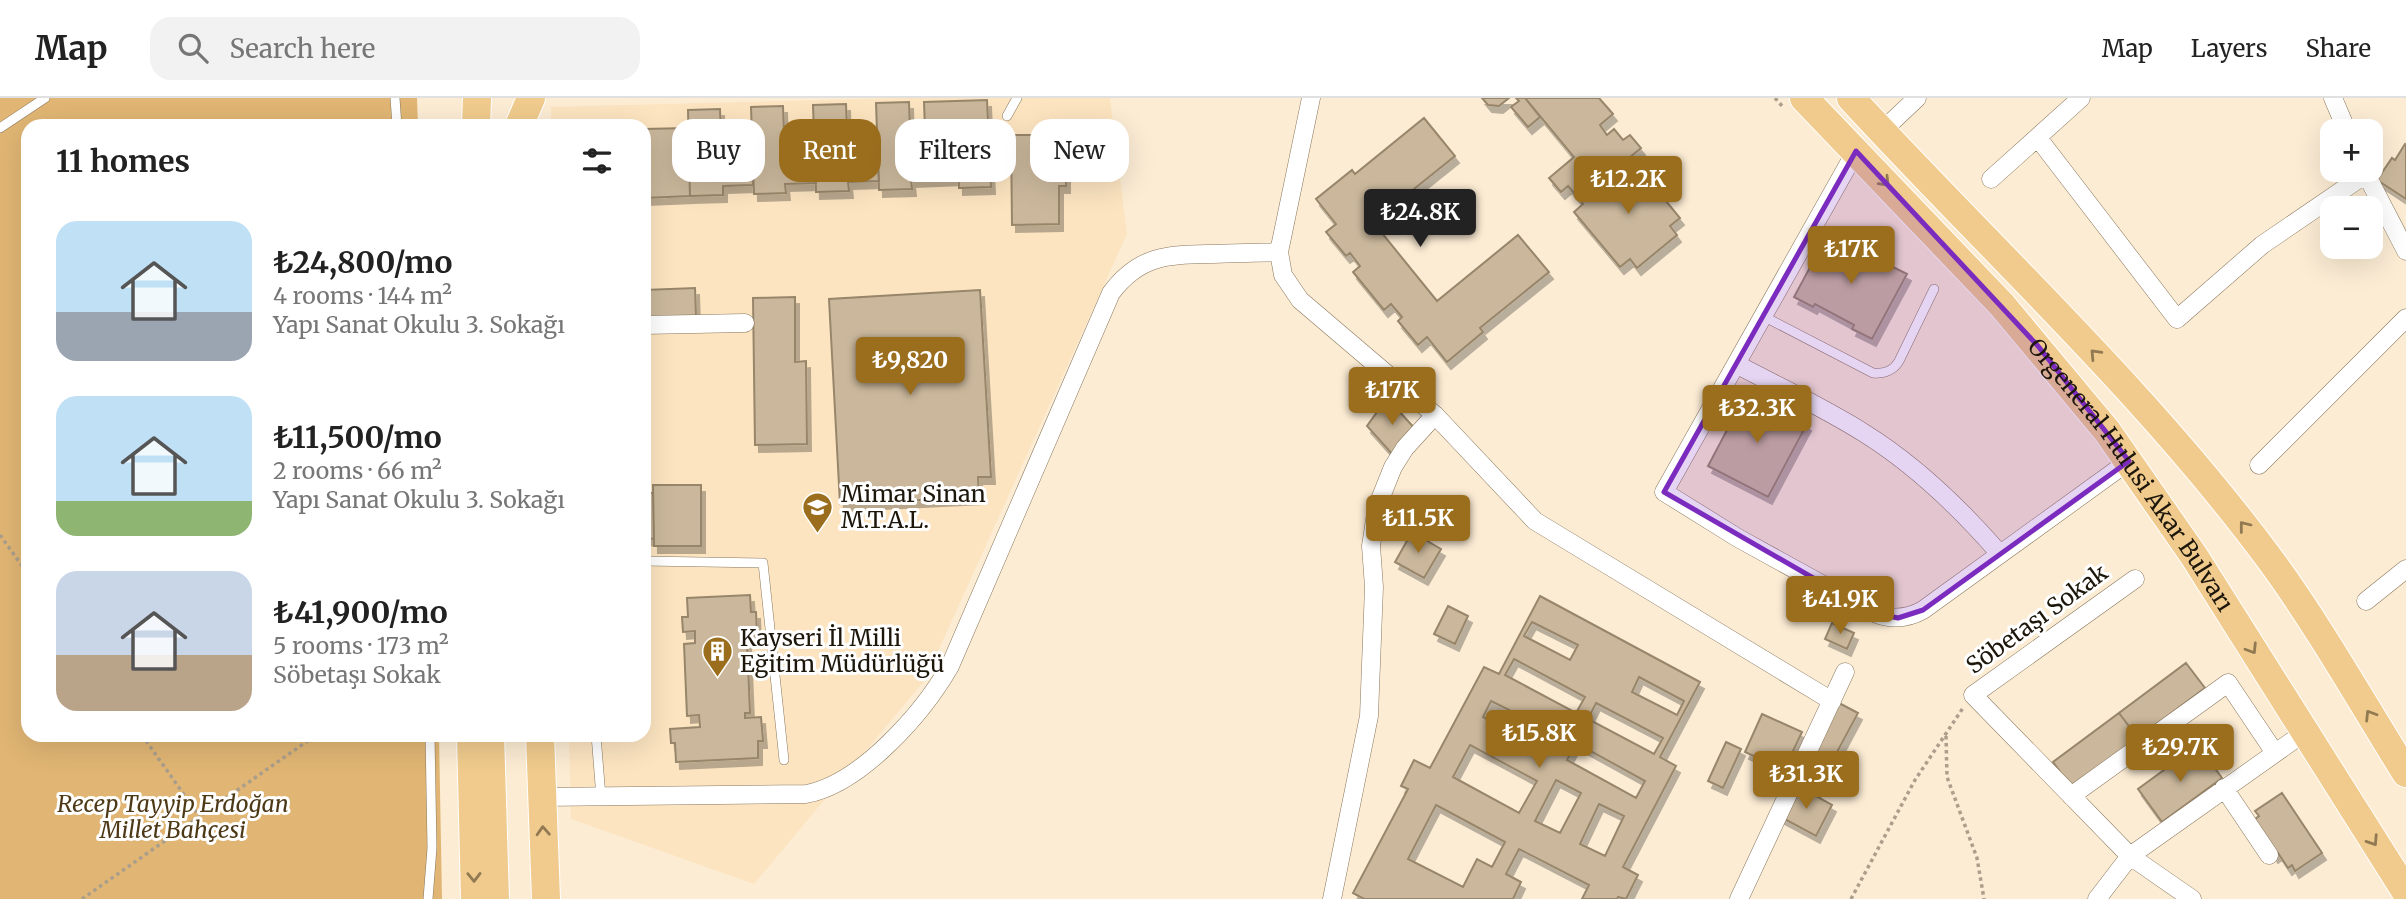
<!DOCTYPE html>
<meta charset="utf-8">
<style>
:root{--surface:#fff;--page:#f2f2f2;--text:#222;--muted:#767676;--line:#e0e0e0;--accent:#9b6e1e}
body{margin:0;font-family:Merriweather,serif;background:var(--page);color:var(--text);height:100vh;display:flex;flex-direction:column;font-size:26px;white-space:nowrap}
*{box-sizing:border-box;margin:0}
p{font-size:23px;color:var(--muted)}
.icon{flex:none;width:38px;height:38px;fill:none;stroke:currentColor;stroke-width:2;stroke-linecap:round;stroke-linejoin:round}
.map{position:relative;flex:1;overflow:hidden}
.drawer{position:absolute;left:21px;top:21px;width:630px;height:623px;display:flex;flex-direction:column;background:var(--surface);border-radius:21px;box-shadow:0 7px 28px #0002}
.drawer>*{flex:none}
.hud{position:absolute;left:672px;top:21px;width:665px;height:63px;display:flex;gap:14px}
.tools{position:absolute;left:2320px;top:21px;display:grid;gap:14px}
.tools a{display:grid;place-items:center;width:63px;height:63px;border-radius:14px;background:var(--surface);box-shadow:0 7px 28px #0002;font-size:35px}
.price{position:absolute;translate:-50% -60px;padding:0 16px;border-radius:7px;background:var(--accent);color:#fff;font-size:23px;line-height:46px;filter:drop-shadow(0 2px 4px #0008)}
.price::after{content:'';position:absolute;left:50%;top:42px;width:21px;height:16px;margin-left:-10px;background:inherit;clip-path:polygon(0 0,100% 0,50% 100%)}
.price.current{background:#222;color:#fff}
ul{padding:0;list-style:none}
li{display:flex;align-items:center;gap:21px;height:175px;padding:0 35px}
li span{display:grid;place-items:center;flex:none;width:196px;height:140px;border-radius:21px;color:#555}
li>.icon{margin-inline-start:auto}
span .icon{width:84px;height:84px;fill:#fffc;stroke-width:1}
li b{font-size:30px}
h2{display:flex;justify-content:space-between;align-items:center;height:84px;padding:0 35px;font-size:30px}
.chip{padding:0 24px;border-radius:21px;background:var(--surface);box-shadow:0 7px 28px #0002;font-size:24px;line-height:63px}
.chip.current{background:var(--accent);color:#fff}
header{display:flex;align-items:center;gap:42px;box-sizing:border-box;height:98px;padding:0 35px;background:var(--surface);border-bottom:2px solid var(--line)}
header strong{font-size:33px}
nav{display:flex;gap:38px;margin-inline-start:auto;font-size:24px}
.search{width:490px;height:63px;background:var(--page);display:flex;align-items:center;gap:18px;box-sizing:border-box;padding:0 24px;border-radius:21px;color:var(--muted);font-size:26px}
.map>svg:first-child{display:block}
</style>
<header>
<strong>Map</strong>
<div class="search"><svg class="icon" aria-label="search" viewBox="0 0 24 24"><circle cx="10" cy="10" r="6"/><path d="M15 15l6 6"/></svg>Search here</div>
<nav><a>Map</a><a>Layers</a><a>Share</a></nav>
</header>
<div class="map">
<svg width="2406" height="801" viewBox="0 0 2406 801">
<defs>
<filter id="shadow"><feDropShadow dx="4" dy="7" stdDeviation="0" flood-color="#0004"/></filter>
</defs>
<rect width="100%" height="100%" fill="#fcecd4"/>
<path fill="#fce4c0" d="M900,0h210l17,136 -202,446 -171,204 -183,-65 -2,-84h75v-609h-93v-19z"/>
<path fill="#e1b674" d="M0,0h417l1,28h-390v609h411l3,164h-442z"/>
<path fill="#cbb89c" stroke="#98866b" stroke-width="2" fill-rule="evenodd" filter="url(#shadow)" d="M1482,0h27l-10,8 -11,-1z
M1516,0h9l15,19 -12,10 -17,-20 8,-6z
M1525,0h74l14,16 -13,11 7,10 7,-6 9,11 7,-5 11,13 -62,51 -11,-13 -7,6 -12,-14 25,-21z
M987,2l4,87 -32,1 -1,-33 -32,1 -2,-54z
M909,4l2,54 47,-1 1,23 -48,2 1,9 -33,1 -3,-87z
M846,6l2,54 30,-1 1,24 -31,1 1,9 -33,1 -3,-87z
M783,8l2,55 30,-1 1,23 -31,1 1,9 -32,1 -3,-87z
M720,11l2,54 30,-1 1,23 -30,1v9l-33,1 -2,-86z
M1424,20l31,38 -82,66 64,79 81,-66 31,37 -69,56 3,4 -36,30 -20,-25 -9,8 -20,-24 4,-4 -11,-13 -7,6 -31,-38 7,-6 -10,-13 -4,3 -20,-24 10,-8 -20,-25 36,-29 3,4z
M688,30l2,68 -46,2v-69z
M1011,37h59v32h-4v19h-7v38l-47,1z
M2405,46l1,1v54l-29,-19 15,-22 3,2z
M1634,64l46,56 -10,8 7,9 -40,33 -7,-9 -10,8 -46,-55 9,-8 -4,-5 41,-34 5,5z
M1829,134l20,11 -1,4 36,19 1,-3 22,11 -35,65 -20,-10 2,-4 -39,-21 -2,3 -19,-10z
M644,179v13l51,-2 1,29 -52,1z
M980,192l11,187h-13l1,20 -139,7 -11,-205z
M795,199v65l11,-1 1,83 -52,1 -2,-147z
M1747,294l60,32 -39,73 -60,-31z
M1387,300l31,34 -25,23 -26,-29z
M653,387h48v61h-47z
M644,395h9l1,46 -10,-1z
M1412,434l29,17 -17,29 -29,-16z
M750,497l1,17h5l1,23 -16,1v5h6l3,72h-5v5l16,-1 2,24h-5v17l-82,4 -1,-19h-4l-1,-14 30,-2 -1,-12 -12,1 -3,-72 11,-1v-12l-12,1 -1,-15h6l-1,-19z
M1540,498l160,86 -40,75 16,9 -53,101 15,8 -12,24 -8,-2 -1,2h-35l7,-14 -70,-36 -13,25 15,8 -8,17h-149l-11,-6 55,-104 -7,-3 13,-26 16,8 54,-101 15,7zM1532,524l46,23 -8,15 -46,-24zM1514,561l71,38 -9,16 -71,-38zM1639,579l45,24 -7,14 -45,-23zM1491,603l71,35 -9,17 -70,-36zM1596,605l67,35 -9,16 -66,-35zM1576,645l69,38 -9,17 -69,-38zM1470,647l67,36 -18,32 -66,-36zM1556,682l25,13 -21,40 -25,-12zM1599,706l25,12 -19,40 -25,-12zM1436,707l69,37 -13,25 -15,-8 -14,28 -55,-28z
M1448,508l20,10 -13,28 -21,-10z
M1832,525l22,10 -7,16 -22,-10z
M2186,565l19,25 -67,50 -19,-25z
M1839,605l19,10 -44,82 -18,-10z
M2119,615l19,25 -67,49 -18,-25z
M1762,616l40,18 -18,38 -39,-18z
M1726,644l15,7 -18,39 -15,-7z
M2198,647l24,33 -60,44 -24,-33z
M1796,687l36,20 -16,31 -37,-20z
M2282,695l40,60 -27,18 -3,-6 -4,3 -10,-15 -4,3 -19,-37 4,-3 -4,-5z"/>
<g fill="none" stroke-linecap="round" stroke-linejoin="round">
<defs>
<path id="lane" d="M395,0l2,28
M1007,18l10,-18
M0,30l45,-30
M1763,218l110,57c12,1 20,-2 26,-12l35,-72
M644,463l119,2 21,197
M596,637l5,62
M428,801l4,-51 -2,-113"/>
<path id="street" d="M1311,0l-32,154 4,23 17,25 135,115 100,106 297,180
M2333,0l14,33
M1882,33l35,-33
M2038,40l139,181 85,-74 104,-71
M1856,53l-192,341 74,46 136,75c17,7 33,6 49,-3l206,-149
M2364,72l42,81
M1991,81l90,-81
M644,227l101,-2
M1736,266c43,23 87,43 128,69 53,33 96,75 136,121
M2259,367l147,-147
M2135,481l-162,116 157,161 62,43
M2366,503l40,-32
M2224,690l45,67
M2071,698l157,-113 47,70
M542,699l264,-3c55,-10 117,-81 144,-128l161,-373c29,-39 58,-38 102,-39 22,-1 44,-1 66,-2
M1332,801l37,-183 5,-129 -3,-41 6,-39 16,-40 12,-19 30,-33
M1739,801l106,-227
M2097,801l33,-43 175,-124"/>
<g id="primary">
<path id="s1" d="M1804,0l198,207 105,126 87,125 212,336"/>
<path d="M1851,0c140,152 294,293 418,460 50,68 92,143 137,215"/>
<path d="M476,28l1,-28"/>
<path d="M519,28l12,-28"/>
<path d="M471,637l4,164"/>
<path d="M490,637l5,164"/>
<path d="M540,637l6,164"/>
</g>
</defs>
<use href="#lane" stroke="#89775c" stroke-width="10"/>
<use href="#street" stroke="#89775c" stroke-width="19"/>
<use href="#primary" stroke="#fff" stroke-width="30"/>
<path stroke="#ab9e8b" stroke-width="3.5" stroke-dasharray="3.5 3.5" stroke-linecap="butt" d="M1775,0l8,9
M0,437l28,39
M142,637l57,81
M1946,638l1,41 30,81 7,41
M82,801l234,-164
M1851,801l64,-119 48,-72"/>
<use href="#lane" stroke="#fff" stroke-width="9"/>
<use href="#street" stroke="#fff" stroke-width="18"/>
<use href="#primary" stroke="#f0cb8d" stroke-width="28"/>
</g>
<defs><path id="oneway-chevron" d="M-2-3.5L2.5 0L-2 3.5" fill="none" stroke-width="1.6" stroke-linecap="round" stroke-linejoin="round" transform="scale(1.75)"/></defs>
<g stroke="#917a52">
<use href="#oneway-chevron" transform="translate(1885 84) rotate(46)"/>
<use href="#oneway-chevron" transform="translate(2095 256) rotate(-133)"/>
<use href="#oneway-chevron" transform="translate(2244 428) rotate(-128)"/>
<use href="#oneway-chevron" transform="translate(2252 551) rotate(58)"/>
<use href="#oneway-chevron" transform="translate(2370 617) rotate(-122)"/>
<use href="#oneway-chevron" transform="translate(543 733) rotate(-93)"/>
<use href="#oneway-chevron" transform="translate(2373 743) rotate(57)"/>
<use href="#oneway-chevron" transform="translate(474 779) rotate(89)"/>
</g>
<path fill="#7b2cbf" fill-opacity="0.2" stroke="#7b2cbf" stroke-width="5" stroke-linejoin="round" d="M1856,53l182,195 91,115 -206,149 -25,8 -24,-5 -210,-121z"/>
<defs>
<symbol id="school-pin" viewBox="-11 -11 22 30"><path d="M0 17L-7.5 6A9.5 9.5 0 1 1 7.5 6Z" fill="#9b6e1e" stroke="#fff"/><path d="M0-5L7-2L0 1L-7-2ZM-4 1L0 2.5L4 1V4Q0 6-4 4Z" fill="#fff"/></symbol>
<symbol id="building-pin" viewBox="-11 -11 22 30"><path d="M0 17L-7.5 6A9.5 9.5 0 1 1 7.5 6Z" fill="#9b6e1e" stroke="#fff"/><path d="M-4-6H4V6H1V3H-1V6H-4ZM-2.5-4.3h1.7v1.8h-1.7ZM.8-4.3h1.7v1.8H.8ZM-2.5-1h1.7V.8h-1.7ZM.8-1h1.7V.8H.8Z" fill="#fff"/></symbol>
</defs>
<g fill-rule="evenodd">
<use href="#school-pin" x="800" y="392" width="35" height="47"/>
<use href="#building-pin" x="700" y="536" width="35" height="47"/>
</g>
<g text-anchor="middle" stroke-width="6" stroke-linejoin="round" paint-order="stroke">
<g font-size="23" fill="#1d160b" stroke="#fff">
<text dy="8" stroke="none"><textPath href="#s1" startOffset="500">Orgeneral Hulusi Akar Bulvarı</textPath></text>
<text transform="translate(2037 521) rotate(-36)" y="8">Söbetaşı Sokak</text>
</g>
<g font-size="23" fill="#1d160b" stroke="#fff" text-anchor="start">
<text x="841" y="404">Mimar Sinan<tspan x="841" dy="26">M.T.A.L.</tspan></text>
<text x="740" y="548">Kayseri İl Milli<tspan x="740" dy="26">Eğitim Müdürlüğü</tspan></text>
</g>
<g font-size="23" font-style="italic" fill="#4e3917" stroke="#fff">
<text x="173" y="714">Recep Tayyip Erdoğan<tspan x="173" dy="26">Millet Bahçesi</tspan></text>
</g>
</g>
</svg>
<div class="tools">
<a>+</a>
<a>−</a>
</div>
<b class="price" style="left:1628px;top:118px">₺12.2K</b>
<b class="price current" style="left:1420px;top:151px">₺24.8K</b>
<b class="price" style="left:1851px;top:188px">₺17K</b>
<b class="price" style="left:910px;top:299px">₺9,820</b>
<b class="price" style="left:1392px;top:329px">₺17K</b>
<b class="price" style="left:1757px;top:347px">₺32.3K</b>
<b class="price" style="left:1418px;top:457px">₺11.5K</b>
<b class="price" style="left:1840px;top:538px">₺41.9K</b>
<b class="price" style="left:1539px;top:672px">₺15.8K</b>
<b class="price" style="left:2180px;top:686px">₺29.7K</b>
<b class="price" style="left:1806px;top:713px">₺31.3K</b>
<div class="hud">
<a class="chip">Buy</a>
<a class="chip current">Rent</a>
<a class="chip">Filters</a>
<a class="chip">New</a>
</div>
<section class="drawer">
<h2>11 homes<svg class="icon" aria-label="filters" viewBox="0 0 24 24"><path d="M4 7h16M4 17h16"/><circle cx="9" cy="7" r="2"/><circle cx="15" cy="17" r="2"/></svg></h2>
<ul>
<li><span style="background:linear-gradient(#bfe0f5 65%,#9aa5b1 0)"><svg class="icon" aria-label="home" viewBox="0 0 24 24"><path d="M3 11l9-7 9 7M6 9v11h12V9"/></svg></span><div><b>₺24,800/mo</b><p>4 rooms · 144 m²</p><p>Yapı Sanat Okulu 3. Sokağı</p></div></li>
<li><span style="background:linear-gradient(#bfe0f5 75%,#8fb573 0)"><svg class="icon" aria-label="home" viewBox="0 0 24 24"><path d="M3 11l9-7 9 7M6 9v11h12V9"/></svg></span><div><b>₺11,500/mo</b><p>2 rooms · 66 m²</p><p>Yapı Sanat Okulu 3. Sokağı</p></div></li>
<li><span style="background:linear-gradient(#c9d6e8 60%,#b9a48a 0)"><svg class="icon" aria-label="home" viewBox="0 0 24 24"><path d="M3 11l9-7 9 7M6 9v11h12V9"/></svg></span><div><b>₺41,900/mo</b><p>5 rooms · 173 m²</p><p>Söbetaşı Sokak</p></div></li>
</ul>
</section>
</div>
